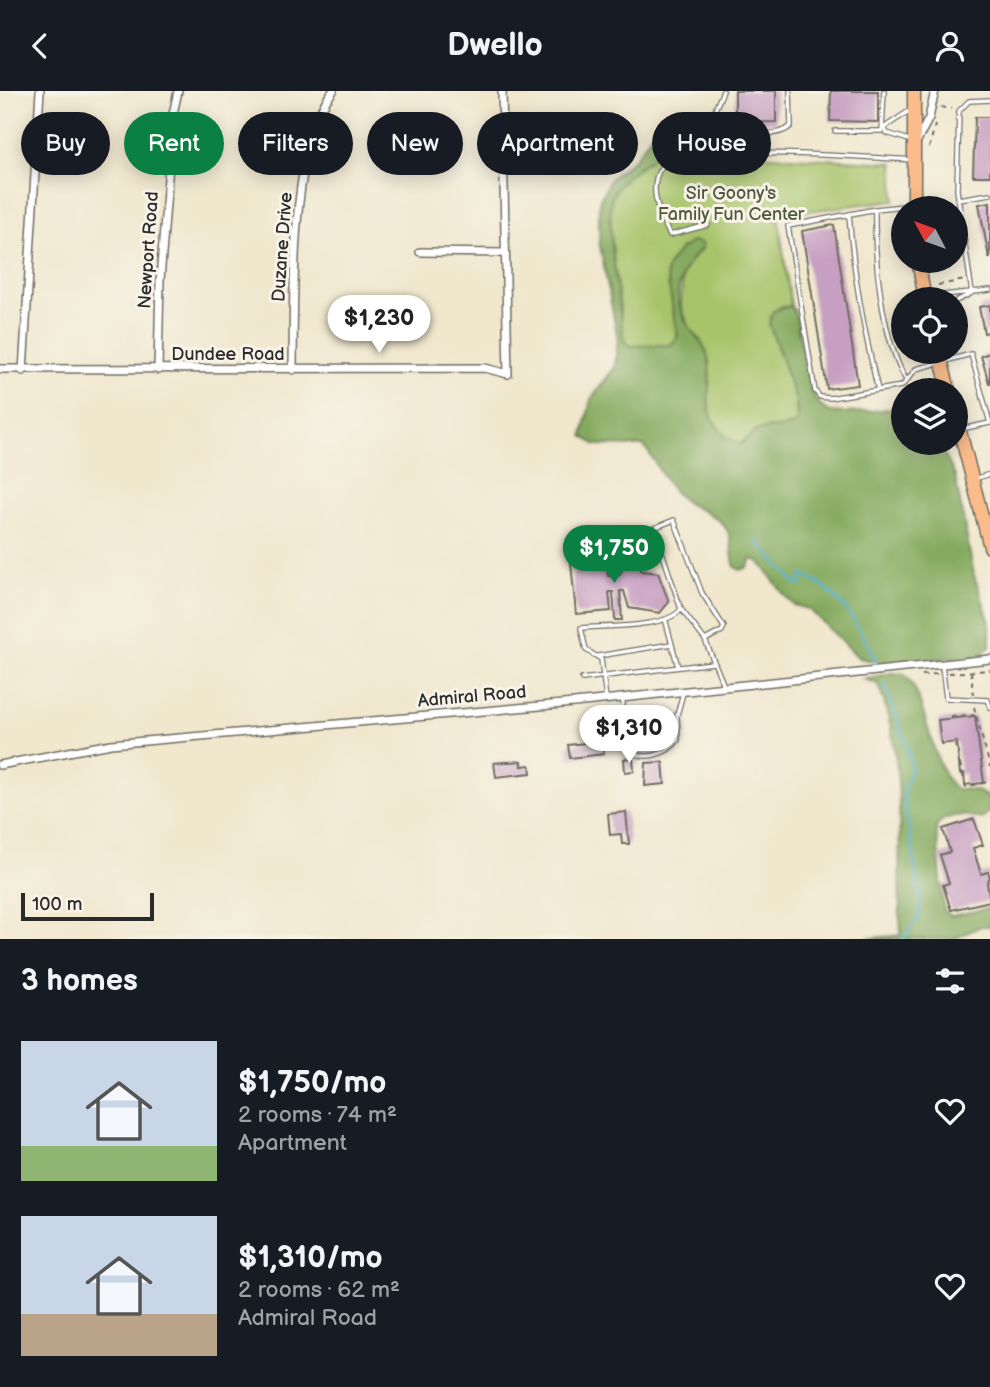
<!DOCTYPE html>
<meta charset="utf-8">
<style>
:root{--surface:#171b24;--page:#20242c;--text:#f1f3f6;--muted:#9ea1a6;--accent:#0b8043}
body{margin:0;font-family:"Balsamiq Sans",sans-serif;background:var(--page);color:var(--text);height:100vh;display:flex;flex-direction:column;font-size:26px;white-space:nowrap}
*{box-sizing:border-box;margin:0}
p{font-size:23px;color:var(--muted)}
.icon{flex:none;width:38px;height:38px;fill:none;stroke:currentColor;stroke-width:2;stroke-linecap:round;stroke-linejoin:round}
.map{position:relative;height:848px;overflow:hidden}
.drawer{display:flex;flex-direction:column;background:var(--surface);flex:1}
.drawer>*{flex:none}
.banner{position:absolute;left:21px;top:21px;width:948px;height:63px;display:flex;gap:14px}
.needle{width:46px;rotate:311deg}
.tools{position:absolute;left:891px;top:105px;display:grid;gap:14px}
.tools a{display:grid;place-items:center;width:77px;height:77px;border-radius:50%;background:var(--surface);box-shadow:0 4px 18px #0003;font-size:35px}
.scale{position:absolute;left:21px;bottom:18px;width:133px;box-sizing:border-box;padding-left:7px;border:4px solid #2b2b2b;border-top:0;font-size:19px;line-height:24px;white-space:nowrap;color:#2b2b2b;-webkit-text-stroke:5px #f7f3e8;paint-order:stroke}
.price{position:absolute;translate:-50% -60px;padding:0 16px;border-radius:24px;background:#fff;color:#222;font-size:23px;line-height:46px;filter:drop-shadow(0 2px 4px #0008)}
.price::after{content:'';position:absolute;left:50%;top:42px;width:21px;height:16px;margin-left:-10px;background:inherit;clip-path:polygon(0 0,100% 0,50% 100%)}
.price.active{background:var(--accent);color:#fff}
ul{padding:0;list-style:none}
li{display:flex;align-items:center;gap:21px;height:175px;padding:0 21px}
li span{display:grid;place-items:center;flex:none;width:196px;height:140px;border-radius:0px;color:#555}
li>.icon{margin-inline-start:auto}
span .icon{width:84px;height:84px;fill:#fffc;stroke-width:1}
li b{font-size:30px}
h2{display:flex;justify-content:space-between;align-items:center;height:84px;padding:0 21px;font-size:30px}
.chip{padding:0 24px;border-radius:32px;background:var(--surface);box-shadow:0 4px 18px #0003;font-size:24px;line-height:63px}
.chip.active{background:var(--accent);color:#fff}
header{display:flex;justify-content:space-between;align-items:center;height:91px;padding:0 21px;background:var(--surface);font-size:32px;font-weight:600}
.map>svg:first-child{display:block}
</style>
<header><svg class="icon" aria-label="back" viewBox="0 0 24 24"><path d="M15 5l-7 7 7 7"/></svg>Dwello<svg class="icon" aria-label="person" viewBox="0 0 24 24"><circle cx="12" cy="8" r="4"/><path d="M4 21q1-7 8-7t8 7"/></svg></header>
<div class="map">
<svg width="990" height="848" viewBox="0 0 990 848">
<rect width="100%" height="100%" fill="#f7f3e8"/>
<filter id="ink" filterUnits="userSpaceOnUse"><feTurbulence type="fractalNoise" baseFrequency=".0143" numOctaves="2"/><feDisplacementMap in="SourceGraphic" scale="14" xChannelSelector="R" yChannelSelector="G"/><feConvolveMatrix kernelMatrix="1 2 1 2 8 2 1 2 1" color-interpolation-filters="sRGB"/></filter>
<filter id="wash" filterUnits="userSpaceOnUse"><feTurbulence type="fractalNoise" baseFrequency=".00686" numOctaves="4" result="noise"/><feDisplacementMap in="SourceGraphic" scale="28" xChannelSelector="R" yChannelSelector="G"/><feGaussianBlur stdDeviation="1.57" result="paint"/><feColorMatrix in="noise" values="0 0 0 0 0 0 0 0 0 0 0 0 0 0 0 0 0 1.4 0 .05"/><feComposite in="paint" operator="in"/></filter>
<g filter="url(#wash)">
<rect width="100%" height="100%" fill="#f0e7cd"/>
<path fill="#a7c46b" stroke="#69784b" stroke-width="2" d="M721,55v7l172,10 2,37 -117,15 13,91 -12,1 -10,16 27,78 2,20 -5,5 -36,4 -16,14 -8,-1 -11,-9 -12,-16 -3,-22 3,-23 -10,-34 -10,-10 -9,-23 2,-37 19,-21h-21l-9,63 6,25 -7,9 -40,1 -7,-5c-3,-28 -19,-123 -12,-144 7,-19 38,-40 57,-47 17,-6 34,6 52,-4z"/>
<path fill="#85aa5f" stroke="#586a45" stroke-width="2" d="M664,25l43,26 14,4c-18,10 -35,-2 -52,4 -19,7 -50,28 -57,47 -7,21 9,116 12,144l7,5 40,-1 7,-9 -12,-64c5,-15 14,-23 27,-31l9,3v4c-24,23 -33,52 -11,82 7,10 14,14 17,27 7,28 -9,45 11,72 6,8 12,13 22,15l16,-14 35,-4 5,-5 -1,-21 -27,-77 4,-12 18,-5 5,8c4,22 10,94 35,98 21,3 45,-2 66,-4l6,4v31h36l16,33 19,99 16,48v23l-9,9 -92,9 -30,-6 -50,-49 -15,-4 -8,-8 -27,-36 -7,-2 -4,8 -7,3 -6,-3c-4,-11 -2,-22 -6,-33 -8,-19 -28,-22 -43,-32 -21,-14 -27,-37 -42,-56l-48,-1 -13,-9 8,-37 24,-32 3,-28 -19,-98v-39l11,-23 25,-21z
M891,582l13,1c20,14 25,88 51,115l20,1 13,7 2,13 -7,8c-17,-3 -35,-6 -47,8l8,84 7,6 39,-8v18h-9l-27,13h-90l37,-4c-6,-86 9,-168 -23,-251l-14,-5z"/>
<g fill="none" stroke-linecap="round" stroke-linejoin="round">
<path stroke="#4cafcb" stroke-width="2.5" d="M755,448l40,44 6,2 1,-10c38,15 57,51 74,86
M884,592l23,62 4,22 -8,27 17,101 -1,22 -16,22"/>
</g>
<g id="blocks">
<path fill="#c79fc2" d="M735,0h41v31l-41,1z
M831,0h47v31l-48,-1z
M975,26h15v59h-17z
M990,111v56h-1l-10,-54z
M834,134l24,160 -31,4 -25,-158z
M990,214v27l-6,1 -5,-26z
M990,262v30h-1l-8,-27z
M606,458l2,27 11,-1 5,-7 -1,-14 17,-1 1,18 17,2 11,29 -9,11 -31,-5 -5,-17h-4l2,29h-7l-2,-28h-4l2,19 -35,3 -6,-62z
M975,625l9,67 -19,2 -1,-12 -4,1 -3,-32 -16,2 -3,-24z
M603,650l1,13 -34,4 -2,-13z
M633,667l1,13 -9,1 -1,-13z
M522,670v5l8,-1 1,8 -35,4 -2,-14z
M663,671l2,22 -20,2 1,-23z
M626,721l3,32h-7l-1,-10 -11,1 -2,-21z
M974,728l9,26 -10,3 8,26 7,-2 2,5 -3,6 3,18 -39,9 -8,-25 6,-2 -9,-28 10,-3 -7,-23z"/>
</g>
</g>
<g filter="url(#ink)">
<use href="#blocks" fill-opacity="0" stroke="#706d64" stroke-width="2"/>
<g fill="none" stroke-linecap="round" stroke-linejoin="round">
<defs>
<path id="service" d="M723,0l-12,28 5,7c21,3 58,16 75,0l-1,-35
M883,36l4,6 25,8
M885,36l27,-18
M835,40h47l2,-40
M958,108l32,-5
M912,114l-36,4 -88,17 27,165 5,6 10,1 72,-12 14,-17 55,-15 19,69
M875,118c-1,52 6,125 31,171
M849,123c4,60 15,117 29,176
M708,134l-38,10c-11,-20 -24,-50 -7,-70 19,-22 213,-7 249,-5
M972,202l-15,-103 2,-79 10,-10 21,-1
M927,207c22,-5 41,-5 63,-8
M956,210l14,-7
M961,338l29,-6
M974,388l16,-5
M681,518l24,31
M666,531l12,45
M598,565l74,-12
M942,575l4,32 42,2 2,7
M582,588l131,-16
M606,608l-5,-40 -15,-9 -5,-22c24,-2 88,0 100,-19l-27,-81 20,-8 28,73 22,34 -2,4 -17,9 19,46
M623,608v28l6,24c16,10 38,4 49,-11l-1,-25 6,-22"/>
<path id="minor" d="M916,52l13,-25 6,-27
M420,161l85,1
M0,278l485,-1 23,6 -6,-283
M158,279l2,-90 13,-166 5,-23
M293,279c1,-71 -4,-225 40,-279
M23,280l17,-280
M0,674l111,-21 463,-41 416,-44"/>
<path id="primary" d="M914,0v117
M918,170l7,38
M939,261l10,38
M956,325l34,131"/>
</defs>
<use href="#service" stroke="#706d64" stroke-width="6"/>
<use href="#minor" stroke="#706d64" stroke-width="10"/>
<use href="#primary" stroke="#706d64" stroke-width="15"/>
<path stroke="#706d64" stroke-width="2" stroke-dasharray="5 5" stroke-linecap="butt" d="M941,16l11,2
M929,57l6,-23
M938,194l27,-5
M971,580l2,23
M949,582l41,-3
M922,584l15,-1
M974,616l16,60
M951,625l23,-1
M955,653l11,43 24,-6"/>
<use href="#service" stroke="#fff" stroke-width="3.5"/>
<use href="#minor" stroke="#fff" stroke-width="7"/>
<use href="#primary" stroke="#f9bc8a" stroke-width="12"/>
</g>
</g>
<g text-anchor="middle" stroke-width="6" stroke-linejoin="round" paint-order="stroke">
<g font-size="18" fill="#50593e" stroke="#f7f3e8">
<text x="731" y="108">Sir Goony's<tspan x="731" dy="21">Family Fun Center</tspan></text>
</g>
<g font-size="18" fill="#2b2b2b" stroke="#f7f3e8">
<text transform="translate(282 156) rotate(-86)" y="6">Duzane Drive</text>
<text transform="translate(148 159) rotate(-86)" y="6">Newport Road</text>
<text x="228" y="269">Dundee Road</text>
<text transform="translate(472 605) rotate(-5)" y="6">Admiral Road</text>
</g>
</g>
</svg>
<div class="tools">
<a><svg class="needle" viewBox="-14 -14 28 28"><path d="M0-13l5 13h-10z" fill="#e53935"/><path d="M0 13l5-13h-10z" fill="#9ea1a6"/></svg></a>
<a><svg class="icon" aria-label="locate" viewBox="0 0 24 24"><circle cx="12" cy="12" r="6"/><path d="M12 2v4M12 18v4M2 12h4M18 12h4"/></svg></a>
<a><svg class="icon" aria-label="layers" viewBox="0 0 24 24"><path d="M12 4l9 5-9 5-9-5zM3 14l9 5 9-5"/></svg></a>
</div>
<div class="scale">100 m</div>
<b class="price" style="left:379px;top:264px">$1,230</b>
<b class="price active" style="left:614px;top:494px">$1,750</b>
<b class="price" style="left:629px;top:674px">$1,310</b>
<div class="banner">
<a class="chip">Buy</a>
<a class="chip active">Rent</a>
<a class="chip">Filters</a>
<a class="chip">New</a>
<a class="chip">Apartment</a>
<a class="chip">House</a>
</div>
</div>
<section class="drawer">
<h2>3 homes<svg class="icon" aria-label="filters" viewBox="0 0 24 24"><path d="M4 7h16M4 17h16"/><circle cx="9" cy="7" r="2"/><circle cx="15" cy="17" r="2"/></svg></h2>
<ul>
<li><span style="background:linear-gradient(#c9d6e8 75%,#8fb573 0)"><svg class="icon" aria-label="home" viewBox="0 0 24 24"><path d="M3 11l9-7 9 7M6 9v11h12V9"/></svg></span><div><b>$1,750/mo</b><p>2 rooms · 74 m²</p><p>Apartment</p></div><svg class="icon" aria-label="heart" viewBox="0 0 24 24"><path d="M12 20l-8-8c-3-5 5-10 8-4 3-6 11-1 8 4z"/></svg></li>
<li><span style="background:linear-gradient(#c9d6e8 70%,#b9a48a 0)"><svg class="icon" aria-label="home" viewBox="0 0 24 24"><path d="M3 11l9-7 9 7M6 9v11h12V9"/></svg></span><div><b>$1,310/mo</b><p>2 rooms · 62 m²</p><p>Admiral Road</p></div><svg class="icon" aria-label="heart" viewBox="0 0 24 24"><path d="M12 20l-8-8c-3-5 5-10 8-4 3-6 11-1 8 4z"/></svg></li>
</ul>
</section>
